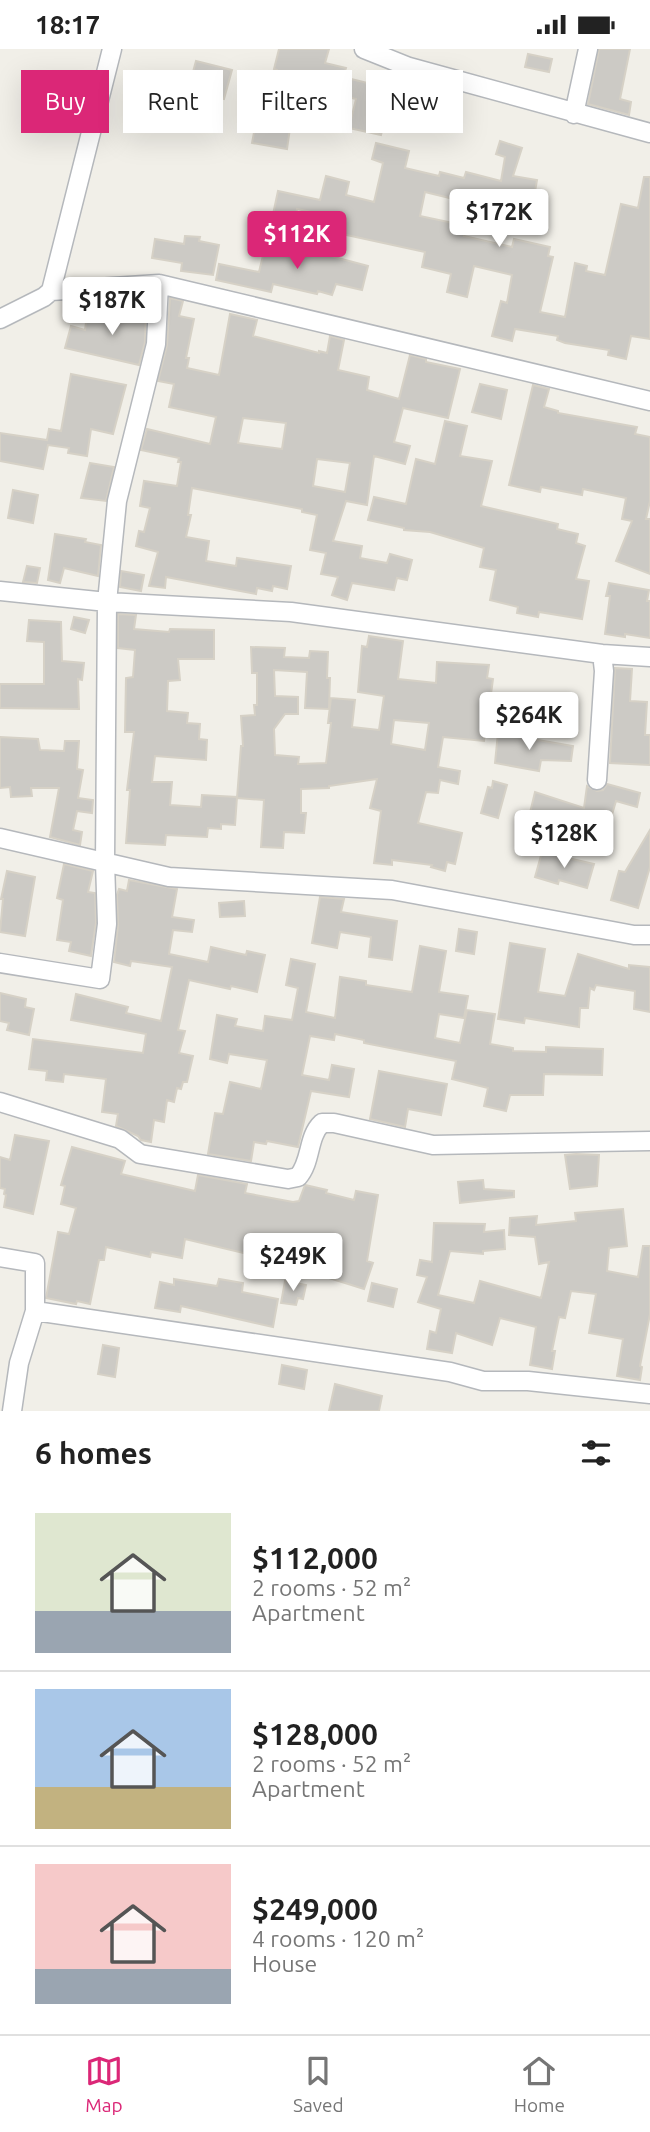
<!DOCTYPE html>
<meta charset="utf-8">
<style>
:root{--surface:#fff;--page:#f6f6f6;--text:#222;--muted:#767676;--line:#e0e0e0;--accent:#db2777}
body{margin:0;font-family:Ubuntu,sans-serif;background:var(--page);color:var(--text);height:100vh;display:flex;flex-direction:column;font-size:26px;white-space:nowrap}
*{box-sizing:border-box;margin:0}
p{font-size:23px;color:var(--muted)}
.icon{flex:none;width:38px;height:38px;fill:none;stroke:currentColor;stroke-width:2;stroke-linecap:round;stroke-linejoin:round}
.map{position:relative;height:1362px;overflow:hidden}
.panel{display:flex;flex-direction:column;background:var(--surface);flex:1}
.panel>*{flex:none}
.top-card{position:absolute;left:21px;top:21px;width:609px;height:63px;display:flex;gap:14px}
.price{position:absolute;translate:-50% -60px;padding:0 16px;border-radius:7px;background:#fff;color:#222;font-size:23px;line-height:46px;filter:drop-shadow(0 2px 4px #0008)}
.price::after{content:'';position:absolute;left:50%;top:42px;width:21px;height:16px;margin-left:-10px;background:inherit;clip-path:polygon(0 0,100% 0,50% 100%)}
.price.selected{background:var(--accent);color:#fff}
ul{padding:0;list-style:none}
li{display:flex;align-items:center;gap:21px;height:175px;padding:0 35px}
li+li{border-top:2px solid var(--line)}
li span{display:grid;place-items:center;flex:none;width:196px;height:140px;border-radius:0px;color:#555}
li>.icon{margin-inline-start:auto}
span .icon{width:84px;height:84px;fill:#fffc;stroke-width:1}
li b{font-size:30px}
h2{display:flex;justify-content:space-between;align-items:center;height:84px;padding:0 35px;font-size:30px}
.tag{padding:0 24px;border-radius:0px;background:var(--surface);box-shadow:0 7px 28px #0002;font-size:24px;line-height:63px}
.tag.selected{background:var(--accent);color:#fff}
.status{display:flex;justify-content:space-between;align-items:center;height:49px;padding:0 35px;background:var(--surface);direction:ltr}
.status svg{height:19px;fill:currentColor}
.menu{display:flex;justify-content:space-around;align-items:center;height:98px;border-top:2px solid var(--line);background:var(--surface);font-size:19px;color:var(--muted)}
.menu a{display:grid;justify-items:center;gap:4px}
.menu .selected{color:var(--accent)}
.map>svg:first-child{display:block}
</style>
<div class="status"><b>18:17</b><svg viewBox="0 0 49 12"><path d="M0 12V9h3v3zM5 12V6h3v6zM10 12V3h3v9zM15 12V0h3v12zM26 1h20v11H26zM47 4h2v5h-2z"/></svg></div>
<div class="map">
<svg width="650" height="1362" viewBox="0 0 650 1362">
<rect width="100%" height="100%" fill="#f1efe8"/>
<path fill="#cccac5" stroke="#d6d1c6" stroke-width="2" fill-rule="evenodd" d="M279,0h50l-4,14 21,5 -3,9 49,12 -11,46 -32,-7 7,-29 -34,-8 2,-10 -23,-6 -13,52 2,1 -3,21 -35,-6 4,-21 8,1 13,-53 -3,-1z
M599,0h31l-10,50 11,3 -2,13 -41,-11z
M528,5l24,5 -3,13 -24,-5z
M196,12l36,9 -8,29 -36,-9z
M500,92l22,7 -9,28 24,4 -6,34 -49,-8 -57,-14 -5,24 47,10 -3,10 48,11 2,-8 36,8 -2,9 5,1 -13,55 25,5 10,-54 12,3 -1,5 19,4 16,-71 17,4 6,-31h6v162l-19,-3 -5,23 -18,-4 1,-5 -44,-7 -8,-3 1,-4 -43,-7 -3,12 -20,-5 9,-35 6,2 5,-28 -38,-9 -7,31 -20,-5 4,-18 -29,-7 3,-15 -97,-21 3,-15 -34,-7 -3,15 -22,-5 6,-28 42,9 6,-24 23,6 -3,13 28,7 9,-39 -11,-4 4,-16 33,8 -4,17 34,8 1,-4 24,6 2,-6 35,9 4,-24 -9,-3z
M185,187l15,1 -1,4 20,4 -6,30 -32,-4 1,-8 -30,-5 3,-19 29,5z
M267,190l101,27 -6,24 -26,-6 -4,11 -14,-4 -1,3 -44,-10 -2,8 -55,-12 3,-16 40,8z
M170,249l13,3 -4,15 15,3 -8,39h3l-2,10 32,7 11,-61 27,6 -4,16 66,17v-2l8,2 3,-17 14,4 -6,30 31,7 -2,13 32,9 11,-44 16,4v3l34,7 -12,49 -45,-10 -9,34 16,4 -5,18 -31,-8 -7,49 -21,-4 -13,40 29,5 -2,12 27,5 3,-9 22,6 -5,20 -10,-2 -3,12 -42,-7 -5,17 -15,-5 6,-18 -17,-3 5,-21 -16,-3 7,-35 -15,-3v-3l-110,-21 -4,27h3l-5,22 23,4 -3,20 30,5 1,-8 54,8 -4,23 -14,-3 -1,5 -15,-3 -1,6 -90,-17 -1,11 -16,-2 9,-34 -22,-6 3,-15 5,1 6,-24 -10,-2 4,-25 33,5 4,-24h-3l1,-4 -38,-8 6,-21 63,15 6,-27 -47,-10 5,-23 -16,-3 9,-36zM243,369l43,5 -4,26 -44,-6zM317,410l33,4 -5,29 -32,-6z
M130,254l16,4 -1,35 -6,23 -74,-17 6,-22 14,4 2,-15 39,6z
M71,325l55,11 -13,49 -22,-5 -4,27 -19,-3 1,-5 -21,-3 -5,24 -43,-8v-28l47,7 2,-11 12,2z
M480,335l27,6 -6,29 -29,-7z
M533,336l16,4 -5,18 14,4v2l79,14 -2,7 15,3v64l-4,18h4v55l-34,-13 16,-40 -10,-2 4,-21 -43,-9 -1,6 -41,-8 -1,5 -31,-7z
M445,372l22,5 -7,30 32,5 -11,45 77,18 -1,5 21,5 -2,9 9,3 -9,33 13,2 -7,38 -43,-7 -1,5 -21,-4 1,-6 -28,-7 6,-30 -16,-3 4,-19 -54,-16 -26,-2v-2l-36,-8 6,-23 32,7 10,-45 19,5z
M90,414l24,4 -8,34 -25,-3z
M13,441l25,5 -5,28 -25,-5z
M55,485l31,5 -1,3 16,3 -3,31 -34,-8 -4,15 -12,-3z
M27,517l13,2 -3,15 -14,-1z
M121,522l23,4 -3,16 -21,-4z
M609,534l40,7 -2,11h3v37l-25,-4v3l-20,-3 5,-38h-4z
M118,565l18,1 -2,14 35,3 1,-3 44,1v29h-36l2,21 -12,1 -1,30 21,2 -1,10 13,1 -1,15 8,1 -1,20 -51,-4 -3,26h20l-2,23 31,2 1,-12 35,2 -2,28 -14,-1v5l-13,-1 -1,9 -41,-2 -1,10 -39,-2 4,-53h-3l7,-58h-9l1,-54 7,-1 2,-27 -17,-2z
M74,568l15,3 -4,13 -14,-4z
M29,571l32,2 1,39 22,2 -2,17 -4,-1 1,30 -79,-1v-24h44v-42l-17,-1z
M369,587l34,5 -5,38 38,4 1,-21 52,3 -2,13 6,1 -2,15 43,6 -1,14 -45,-8 -4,35 -41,-4 -5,30 22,4 -2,13 -18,-4 -2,13 -12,-1 -8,31 44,10 -7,31 -8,-2 -2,9 -14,-4 1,-2 -40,-5v5l-18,-2 7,-52 -11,-3 7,-29 -48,7v2l-28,1v24h5l-2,20 -20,-1 -1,16 -22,-1 3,-47 -27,-2 4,-52h2l-2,-30 14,-1 -1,-10h3v-32h-5l-1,-26 34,1 -1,9 25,1 1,-7 18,1 -1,26h3l-1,31 -24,-1 2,-36 -33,-2 1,26 23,1v17h-13l-11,15 1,26 24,2 -1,7 28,-1 5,-40h-3l3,-25 24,2 -3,27 27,3 5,-34 -26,-4 4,-46 5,1zM394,671l35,3 -4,27 -34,-6z
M615,619l17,1 -2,32 17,1 -2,33h5v30l-40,-2z
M498,684l75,13 -2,15 -30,-1 -2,11 -44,-8z
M0,688l38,2 2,11 24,1 1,-10h14l-2,28 6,1 -5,28 15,2 -1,13 -15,-2 -4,19 9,2 -2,13 -30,-8 9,-49h-28l1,8 -21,1 -1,-10 -10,1z
M493,732l14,4 -9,33 -17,-5 7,-26 4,1z
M607,735l33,9 -3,14 -21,-6 -12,41 -29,-8 -1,4 -47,-13 8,-33 49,16 3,-22 10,5 6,-1z
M650,781v37l-12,41 -27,-8 8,-29 6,1z
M542,803l52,12 -7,24 -28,-8 -1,4 -23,-7z
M64,815l29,7 -5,21 7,1 1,30 -5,33 -22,-5 2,-9 -14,-2 6,-40 -6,-2z
M7,822l28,6 -10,59 -25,-4 3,-33h-2z
M129,831l48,9 -5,28 22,3 -2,12 -19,-2 -4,24 39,8 3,-15 35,8 1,-4 18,4 -8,37 -26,-6 -1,3 -41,-9 -11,50 7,1 -6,22 14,3 -6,26h-4l-2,7 -4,-1 -3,14 -7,-2 -3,22 -10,-2 -3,22 -10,-2 -3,-4 -22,-10 2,-12 -16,-2 4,-33 -42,-5 -1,8 -17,-2 1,-9 -18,-2 4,-30 110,14 3,-19 -75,-14 5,-26 52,13 -2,6 35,8 11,-54 -41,-6 -1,5 -16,-4 4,-37 -1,-30 2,-6 8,2z
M320,848l24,2 -3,13 56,9 -5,39 -23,-3 2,-20 -31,-5 -3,16 -25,-5z
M244,852l1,15 -25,1 -1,-14z
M459,880l18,3 -3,22 -18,-3z
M510,894l35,6 -7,43 27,4 13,-42 51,15v-4l21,2v45l-16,-3 1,-18 -39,-6 -2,5 -4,-2 -2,20h-8l-1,19 -54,-9 -1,5 -26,-4z
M420,897l26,5 -7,41 29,4 -4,22 -25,-4 -4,24 25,5 7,-33 28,4 -5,30 23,4v3l33,1v-5l57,2 -1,26 -58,-1 -1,21h-33l-4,16 -22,-5 4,-18 -36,-9 4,-18 -92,-18v-3l-29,-6 -1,6 -24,-4 -8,39 27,5 3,-15 22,4 -5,28 -38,-6 -13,56 -31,-6 -1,3 -12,-2 -3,19 -43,-7 7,-41 8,1 7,-32 31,7 6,-29 -38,-6 -2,9 -17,-4 7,-44 20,4 -2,7 28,5 2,-15 27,4 6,-32 -12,-3 5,-26 24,5 -9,48 29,6 5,-41 26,4v4l46,7z
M0,944l26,6 -1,8 9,2 -5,26 -22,-5 2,-7 -9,-2z
M379,1022l68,13 -6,31 -33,-6 -3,18 -35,-8z
M15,1086l34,6 -16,73 -29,-7 2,-12 -2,-1 1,-5 -5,-1v-31l10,3z
M72,1098l53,14 -4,13 74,17 3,-16 49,9 -2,9 48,9 6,-1 6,-16 22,5 -1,3 28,7 2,-9 22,4 -11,66 6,2 -9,26 -54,-17 5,-22 -24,-6 -4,17 -26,-6 -1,2 -75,-18 -3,19 -31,-6 -1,5 -44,-10 -2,13h-5l-9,44 -13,-3 -1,3 -30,-6 12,-66 11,2 7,-26 -15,-4 4,-18 -4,-1z
M576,1105l23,1 -2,31 -27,3 -5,-34z
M483,1131l1,9 30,2v6l-54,6 -2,-21z
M623,1160l4,37 -18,2 -2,23 31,6 5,-31h7v68l-10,52 2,1 -2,13 -23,-4 6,-37 -34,-6 7,-39 -25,-3 -6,27 -6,-1 -7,34h3l-3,18 -22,-4 6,-38 -36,-9 -8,27 -36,-12 -4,20 -25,-4 3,-18 6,2 5,-24 -23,-7 9,-25 -10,-2 3,-15 12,2 2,-39 51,1 -1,8 20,-2 1,19 -22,2v3l-33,-3 -12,44 36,8 6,-22 61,17 8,-36 -10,2 -4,-27 -26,-2 1,-17 27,-2 -1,9 40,-4 -1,-8z
M174,1230l43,7 2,-7 24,4 -1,9 36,7 -5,28 -92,-21 -1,6 -25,-4 5,-26 14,3z
M285,1232l21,4 -3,14 -5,-1 -2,7 -15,-2z
M372,1234l25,6 -4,18 -25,-6z
M103,1296l16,3 -4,29 -17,-3z
M282,1316l25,5 -3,19 -25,-5z
M335,1335l47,12 -3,15h-50z"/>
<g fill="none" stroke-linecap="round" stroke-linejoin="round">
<defs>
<path id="minor" d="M364,0l45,18 241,66
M574,65l14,-65
M51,242l108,-7 491,117
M0,270l44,-22 7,-6 61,-242
M0,542l107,11 184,10 311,42 48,3
M597,731l7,-109 -2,-17
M0,789l169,39 223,13 242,45h16
M0,914l100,16 7,-55 -2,-62 2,-260 10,-101 39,-157 3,-60
M0,1053l120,37 20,15 148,25 10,-2c14,-16 9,-40 24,-54h12l99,22 217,-4
M0,1208l35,6v48l-16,52 -7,48
M35,1262l415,61 33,9h45l122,13"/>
</defs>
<use href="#minor" stroke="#b5b8bc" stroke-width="21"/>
<use href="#minor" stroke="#fff" stroke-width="18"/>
</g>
</svg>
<b class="price" style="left:499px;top:200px">$172K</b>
<b class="price selected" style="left:297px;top:222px">$112K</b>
<b class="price" style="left:112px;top:288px">$187K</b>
<b class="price" style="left:529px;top:703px">$264K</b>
<b class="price" style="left:564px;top:821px">$128K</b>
<b class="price" style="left:293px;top:1244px">$249K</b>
<div class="top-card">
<a class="tag selected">Buy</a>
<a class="tag">Rent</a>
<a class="tag">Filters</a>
<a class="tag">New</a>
</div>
</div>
<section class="panel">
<h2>6 homes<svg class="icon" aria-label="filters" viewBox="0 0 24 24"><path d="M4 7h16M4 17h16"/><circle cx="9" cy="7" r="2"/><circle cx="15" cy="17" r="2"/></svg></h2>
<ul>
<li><span style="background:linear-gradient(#dfe7d0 70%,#9aa5b1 0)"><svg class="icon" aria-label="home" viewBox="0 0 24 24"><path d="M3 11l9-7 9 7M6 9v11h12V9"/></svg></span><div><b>$112,000</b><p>2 rooms · 52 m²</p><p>Apartment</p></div></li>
<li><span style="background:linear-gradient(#a9c7e8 70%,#c2b280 0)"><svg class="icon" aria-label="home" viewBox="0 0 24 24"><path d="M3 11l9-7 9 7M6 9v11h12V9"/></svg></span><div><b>$128,000</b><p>2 rooms · 52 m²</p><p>Apartment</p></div></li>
<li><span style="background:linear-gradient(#f6c9c9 75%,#9aa5b1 0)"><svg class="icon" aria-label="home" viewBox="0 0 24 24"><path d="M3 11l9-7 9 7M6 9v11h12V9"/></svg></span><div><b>$249,000</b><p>4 rooms · 120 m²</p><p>House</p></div></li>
</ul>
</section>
<nav class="menu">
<a class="selected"><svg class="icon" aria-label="map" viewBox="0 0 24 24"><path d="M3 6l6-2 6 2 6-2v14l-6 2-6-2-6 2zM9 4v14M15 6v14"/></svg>Map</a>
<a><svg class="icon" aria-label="saved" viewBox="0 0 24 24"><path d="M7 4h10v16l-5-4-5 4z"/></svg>Saved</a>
<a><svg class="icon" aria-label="home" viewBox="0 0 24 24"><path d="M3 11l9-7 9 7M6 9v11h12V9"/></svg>Home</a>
</nav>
